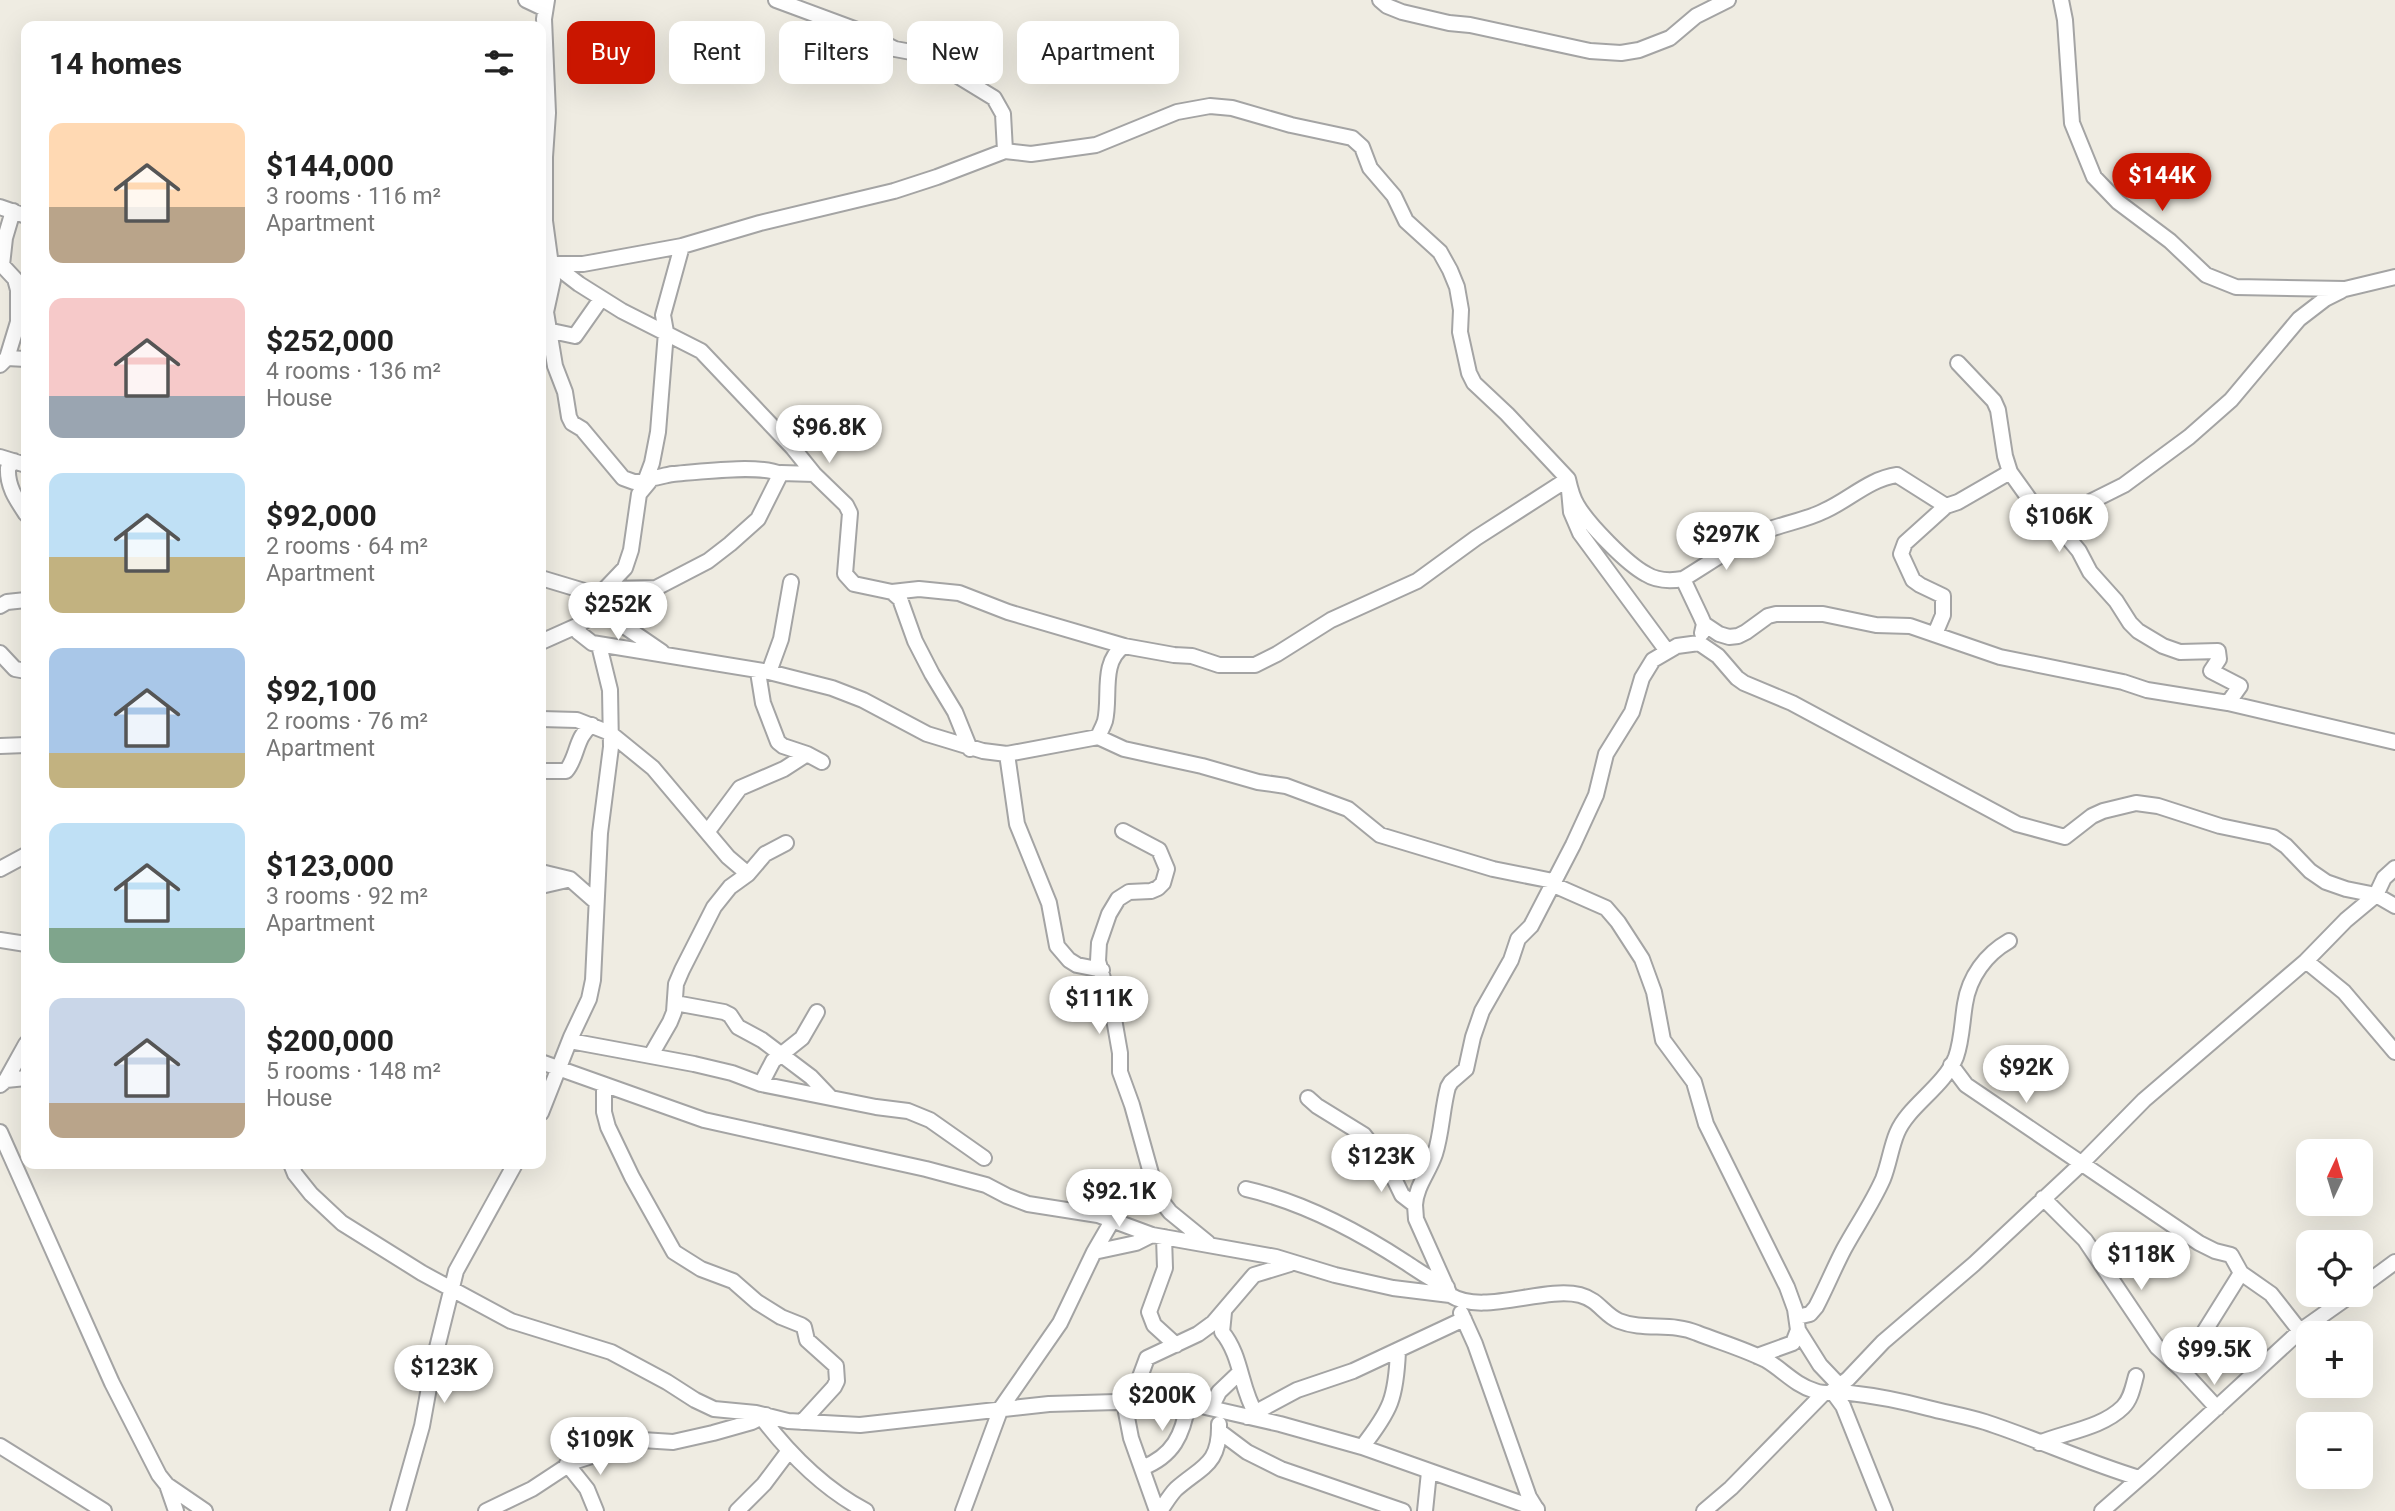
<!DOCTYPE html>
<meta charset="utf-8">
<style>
:root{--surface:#fff;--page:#f6f6f6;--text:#222;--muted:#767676;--accent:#ca1600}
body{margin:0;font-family:Roboto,sans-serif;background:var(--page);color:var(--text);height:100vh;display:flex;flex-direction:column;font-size:26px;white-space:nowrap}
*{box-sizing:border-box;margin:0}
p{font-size:23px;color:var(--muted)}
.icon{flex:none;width:38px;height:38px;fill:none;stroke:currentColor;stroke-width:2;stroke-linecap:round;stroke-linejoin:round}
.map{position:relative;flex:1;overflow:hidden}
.details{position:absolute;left:21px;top:21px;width:525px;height:1148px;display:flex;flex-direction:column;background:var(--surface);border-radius:14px;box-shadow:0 7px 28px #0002}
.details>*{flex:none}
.hud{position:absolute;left:567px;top:21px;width:665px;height:63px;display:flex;gap:14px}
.needle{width:46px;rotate:4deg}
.controls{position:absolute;left:2296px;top:1139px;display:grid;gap:14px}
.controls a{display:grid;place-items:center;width:77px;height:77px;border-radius:14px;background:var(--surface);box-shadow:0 7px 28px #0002;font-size:35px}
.price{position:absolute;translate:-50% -60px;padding:0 16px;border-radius:24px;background:#fff;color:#222;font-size:23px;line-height:46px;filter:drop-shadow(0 2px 4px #0008)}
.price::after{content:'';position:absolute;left:50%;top:42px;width:21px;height:16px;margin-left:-10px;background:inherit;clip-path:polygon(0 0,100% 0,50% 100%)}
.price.current{background:var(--accent);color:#fff}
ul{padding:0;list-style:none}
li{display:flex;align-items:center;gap:21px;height:175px;padding:0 28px}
li span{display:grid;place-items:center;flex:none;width:196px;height:140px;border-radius:14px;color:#555}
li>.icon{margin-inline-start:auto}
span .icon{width:84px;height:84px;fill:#fffc;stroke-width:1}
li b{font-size:30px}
h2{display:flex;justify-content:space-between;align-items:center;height:84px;padding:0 28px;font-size:30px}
.chip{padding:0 24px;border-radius:14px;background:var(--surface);box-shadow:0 7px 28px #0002;font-size:24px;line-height:63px}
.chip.current{background:var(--accent);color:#fff}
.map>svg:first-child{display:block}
</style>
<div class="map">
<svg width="2395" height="1511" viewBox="0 0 2395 1511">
<rect width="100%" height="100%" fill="#efece2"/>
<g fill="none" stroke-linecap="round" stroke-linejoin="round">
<defs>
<path id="minor" d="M526,0l19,9
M1380,0l7,6 15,6 47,11 21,2 120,26 31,2 18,-3 31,-12 26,-22 32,-16
M2061,0l4,20 7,103 22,54 24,25 52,39 36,34 30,12 109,2 50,-12
M1005,151l26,3 65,-9 81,-33 33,-6 22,2 59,17 61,13 10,9 8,21 24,28 12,25 34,31 10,18 7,17 4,23 -1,22 9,41 5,10 33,31 61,65 3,33 9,21 87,118
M0,207l26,9
M541,264h42l99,-18 78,-23 134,-32 43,-14 68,-26 -2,-37 -9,-16 -72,-44 -27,-5 -38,-19 -81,-30
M553,264l26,20 43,27 79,40 92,97 21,26 32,31 4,8 -5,61 9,10 38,8 8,7 15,42 17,33 23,38 15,37
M546,312l9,54 10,26 4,25 3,6 10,6 41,49 11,4h15
M541,322l5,-10 7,-32 -8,-59v-64l3,-44 -4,-94 3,-19
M547,330l28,6 26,-37
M7,358l11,-36v-32l-3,-11 -13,-14 3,-27 8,-27
M1958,363l36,38 4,9 7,46 5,16 20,28 21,13 5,6 3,8 20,24 11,21 26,29 14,22 8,8 25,15 17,6 38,-1 1,8 -8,12 29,15 -12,17
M0,365l7,-7 19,1
M0,457l26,8
M14,461l-6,7c-1,18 8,31 18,46
M646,479c9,0 18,-4 27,-5 24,-2 88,-10 107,0
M2056,519l68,-34 65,-48 42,-37 68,-81 26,-20 16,-8
M541,578l60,18
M1683,579l18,38 3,7 -2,9
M605,589l51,-1 52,-27 22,-17 28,-25 23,-46 33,1
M892,592l27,-3 40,4 49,19 116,34
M597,602l8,11 57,39
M0,606l7,-4 19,-2
M1704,624l15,10 10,3 9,-1 8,-4 22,-16 8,-2h47l53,11 34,1 90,31 123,25 24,8 81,13 167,39
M579,625l-1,7 14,11 177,29 63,16 31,12 64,34 56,17 24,3 91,-17 26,12 78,17 56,16 28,4 62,23 32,26 113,34 60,12 3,5 50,22 12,14 24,37 12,33 9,48 31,42 12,42 81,163 8,22 3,21 -5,13 -36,13
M1935,634l8,-19v-19l-23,-11 -7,-5 -12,-26 4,-11 41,-37 12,-4 52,-30
M541,642l38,-17 8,-6 18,-30 20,-21 6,-18 8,-56 10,-12 -3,-3 6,-16 6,-31 8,-100 -3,-17 19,-69
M0,653l15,16 11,2
M758,672l5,31 15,39 5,4 24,8 15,8
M769,672l12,-33 10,-57
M541,719l36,1 33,13 43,35 75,89 20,17
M1098,737c2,-5 5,-10 7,-16 6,-24 -5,-59 19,-75l50,9 18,1 27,9h36l22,-11 54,-34 86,-39 59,-43 92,-59c2,9 4,18 9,26 11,19 50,59 69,69 11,7 25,7 37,5 28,-17 54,-36 85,-49 18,-7 38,-10 56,-19 25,-11 45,-32 73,-36l49,31
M0,746l26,-1
M1007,754l10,70 32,79 8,43 12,14 8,5 25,5
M541,771h25c12,-14 9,-34 26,-46
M708,831l32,-43 44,-19 23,-15
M1123,831l36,19 8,19 -4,14 -5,5 -7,3 -22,1 -11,7 -9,15 -10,29 -1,18 15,52 7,40v19l12,33 25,90 13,17 38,31
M0,869l26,-14
M541,872l29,7 25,22
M541,886l26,-6
M0,940l26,4
M2306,961l38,31 51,60
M675,1003l49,9 6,3 8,12 24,13 49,37 20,21
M570,1041l124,23 38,9 29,11 115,23 32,4 22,9 54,38
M651,1055l19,-33 4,-10 2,-28 6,-14 32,-63 16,-20 18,-13 17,-20 21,-11
M541,1062l163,58 222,49 60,16 21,11 21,8 70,11 54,20 124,22 59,18 58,13 57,7c32,21 94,-9 130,0 19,5 24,20 39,26 25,10 53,1 78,12 23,9 47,16 69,27 17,10 29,25 49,31 10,4 23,1 35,2 27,3 52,8 78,15 19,5 38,8 57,14 52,17 101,40 154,56
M1951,1065l15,20 233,158 16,8 16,4 10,18 30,21 29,37
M6,1080l20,-2
M761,1084l12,-23 29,-23 15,-26
M0,1085l6,-5 20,-36
M604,1085v27l4,15 24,50 42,75 27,17 32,12 24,21 24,15 20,8 3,2 3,13 29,26 1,15 -3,6 -32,35
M1308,1098l9,8 47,29 24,31 14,29 13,10 1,14 34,76
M541,1113l30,-76 18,-38 4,-19 7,-147 11,-86 -1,-57 -11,-45
M0,1132l112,251 47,92 8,10 9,26
M291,1164l4,10 16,20 31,29 80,50 89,48 100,31 56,30 28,18 19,9 42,4 32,8 72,4 189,-21 101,-3 38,2 92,21 82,23 175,62
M1246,1189c57,13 110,41 159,73 14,9 26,18 42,25
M2043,1198l42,42 72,107 24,22 36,39
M1415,1205c1,-19 14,-33 20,-51 7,-22 7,-45 13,-67l3,-5 15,-13 7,-32 9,-26 29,-51 7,-21 13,-13 42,-81 23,-50 10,-41 26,-42 10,-34 11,-18 24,-14 22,-3 19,13 19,22 7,5 48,20 225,121 48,13 27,-21 11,-5 33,-8 22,3 62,20 53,11 13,9 24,25 16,11 20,7 30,6 19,11
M1164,1237l1,31 -16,44 5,13 22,20
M1094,1252l42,-9 16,-8
M2361,1287l34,-25
M1224,1312l-2,20c20,24 18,56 34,82
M1461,1313l14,31 54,153 8,13
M1797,1317l13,-3 6,-7c10,-19 18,-39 28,-58 13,-24 28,-45 39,-70 6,-15 8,-32 14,-46 11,-27 47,-46 59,-76 6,-17 6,-35 9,-53 4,-27 21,-50 44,-63
M1798,1330l22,35 20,21
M2181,1369l60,-96
M1124,1402l7,36 26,73
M1137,1402v-17l10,-27 51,-24 15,-11 41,-48 36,-11
M1211,1408l8,-16 21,-20
M1247,1417l50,-27 56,-19 111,-52
M762,1418c29,38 62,71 104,93
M1219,1431l28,21 34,17 122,42
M2039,1443c26,-11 63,-15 84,-36 8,-8 10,-20 13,-31
M0,1446l104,65
M1362,1447c29,-37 34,-49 36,-96
M567,1464l20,25 9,22
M1142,1468c31,-12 41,-33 46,-65
M167,1485l38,26
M398,1511l24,-85 12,-66 22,-89 59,-107
M486,1511l46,-22 41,-27 69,-22 31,2 40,-9 39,-11 14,-7
M737,1511l27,-27 24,-32
M963,1511l38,-103 59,-85 34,-71 18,-31
M1160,1511c5,-7 10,-16 16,-22 26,-23 44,-24 43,-65
M1425,1511l4,-39
M1704,1511l27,-23 92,-94
M1885,1511l-42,-105 -11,-15 16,-12 35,-37 91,-78 107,-100 63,-64 162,-139 40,-41 30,-25 8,-17 11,-10
M2102,1511l48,-42 150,-138 51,-36"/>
</defs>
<use href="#minor" stroke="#a4a4a4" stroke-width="18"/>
<use href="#minor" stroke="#fff" stroke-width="14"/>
</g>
</svg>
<div class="controls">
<a><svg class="needle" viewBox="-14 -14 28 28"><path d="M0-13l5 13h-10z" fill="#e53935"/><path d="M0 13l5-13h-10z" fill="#767676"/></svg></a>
<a><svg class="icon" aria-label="locate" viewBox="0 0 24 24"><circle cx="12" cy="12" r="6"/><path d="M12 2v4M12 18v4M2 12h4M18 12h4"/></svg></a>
<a>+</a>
<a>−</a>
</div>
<b class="price current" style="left:2162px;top:213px">$144K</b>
<b class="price" style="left:829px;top:465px">$96.8K</b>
<b class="price" style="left:2059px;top:554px">$106K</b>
<b class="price" style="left:1726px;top:572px">$297K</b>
<b class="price" style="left:618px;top:642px">$252K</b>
<b class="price" style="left:1099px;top:1036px">$111K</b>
<b class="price" style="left:2026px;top:1105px">$92K</b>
<b class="price" style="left:1381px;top:1194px">$123K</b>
<b class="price" style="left:1119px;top:1229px">$92.1K</b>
<b class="price" style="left:2141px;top:1292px">$118K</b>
<b class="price" style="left:2214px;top:1387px">$99.5K</b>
<b class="price" style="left:444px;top:1405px">$123K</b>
<b class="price" style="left:1162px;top:1433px">$200K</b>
<b class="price" style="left:600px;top:1477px">$109K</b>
<div class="hud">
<a class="chip current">Buy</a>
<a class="chip">Rent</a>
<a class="chip">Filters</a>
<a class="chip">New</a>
<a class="chip">Apartment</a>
</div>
<section class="details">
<h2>14 homes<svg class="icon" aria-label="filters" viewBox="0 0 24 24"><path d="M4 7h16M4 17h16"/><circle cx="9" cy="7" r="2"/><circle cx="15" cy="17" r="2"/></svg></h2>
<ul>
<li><span style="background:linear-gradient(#ffd9b3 60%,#b9a48a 0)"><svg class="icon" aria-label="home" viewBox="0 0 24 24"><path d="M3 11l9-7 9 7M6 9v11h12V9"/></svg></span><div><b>$144,000</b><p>3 rooms · 116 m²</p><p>Apartment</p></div></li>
<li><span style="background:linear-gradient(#f6c9c9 70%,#9aa5b1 0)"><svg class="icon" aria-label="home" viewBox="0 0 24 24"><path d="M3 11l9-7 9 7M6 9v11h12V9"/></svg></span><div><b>$252,000</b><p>4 rooms · 136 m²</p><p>House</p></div></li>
<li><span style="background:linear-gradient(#bfe0f5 60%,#c2b280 0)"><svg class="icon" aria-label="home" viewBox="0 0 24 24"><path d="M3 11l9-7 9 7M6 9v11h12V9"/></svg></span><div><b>$92,000</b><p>2 rooms · 64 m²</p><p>Apartment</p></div></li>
<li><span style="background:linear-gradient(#a9c7e8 75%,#c2b280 0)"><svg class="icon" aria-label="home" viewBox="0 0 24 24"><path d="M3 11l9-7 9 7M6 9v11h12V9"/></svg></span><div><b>$92,100</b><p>2 rooms · 76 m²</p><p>Apartment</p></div></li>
<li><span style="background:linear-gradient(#bfe0f5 75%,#7fa58c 0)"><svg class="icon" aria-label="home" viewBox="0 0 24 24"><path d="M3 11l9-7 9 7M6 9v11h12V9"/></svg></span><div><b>$123,000</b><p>3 rooms · 92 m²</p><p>Apartment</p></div></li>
<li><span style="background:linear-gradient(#c9d6e8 75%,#b9a48a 0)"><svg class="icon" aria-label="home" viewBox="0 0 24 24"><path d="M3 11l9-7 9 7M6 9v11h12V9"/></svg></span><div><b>$200,000</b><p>5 rooms · 148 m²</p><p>House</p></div></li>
</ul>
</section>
</div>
